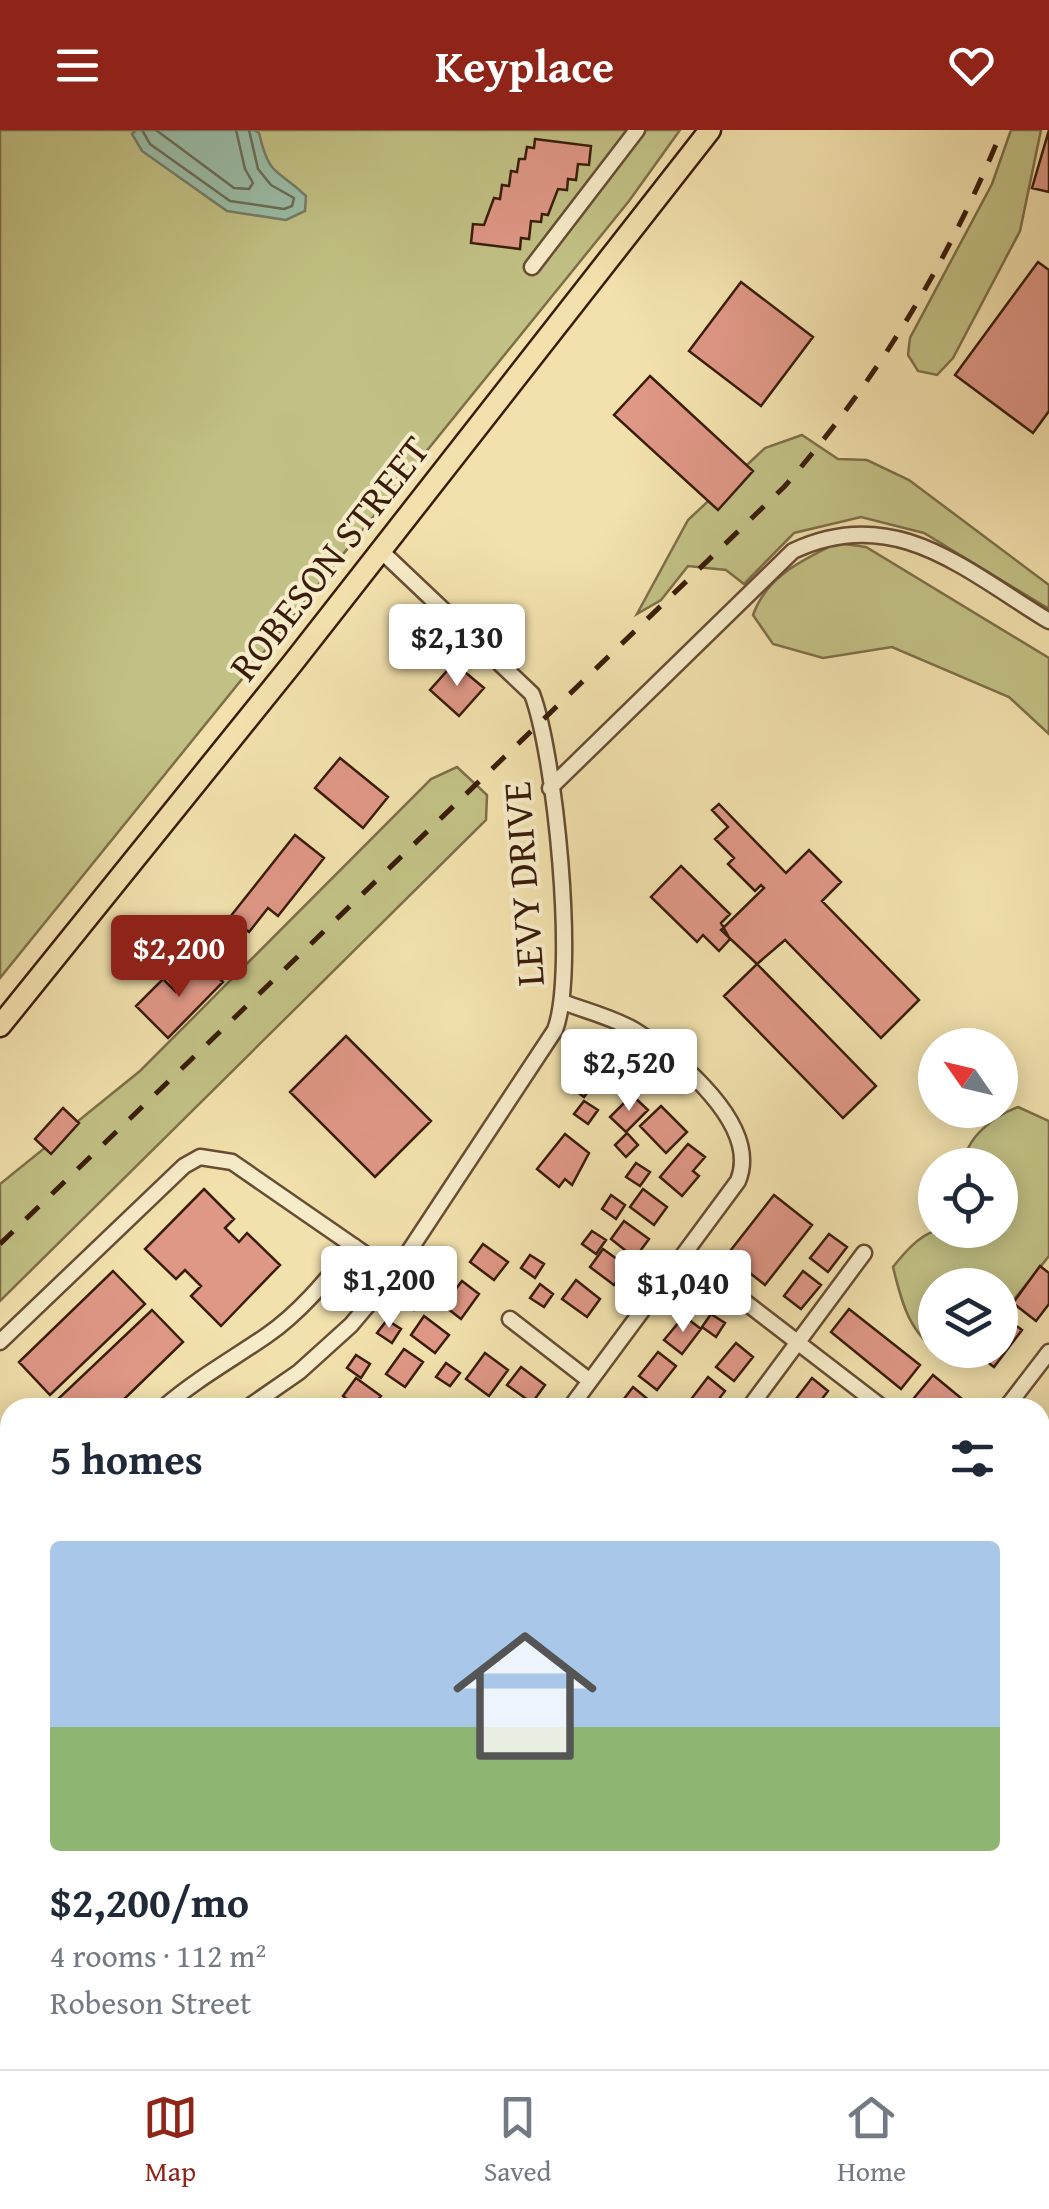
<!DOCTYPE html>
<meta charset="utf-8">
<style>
:root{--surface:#fff;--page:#f2f2f3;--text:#1f2937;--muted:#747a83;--line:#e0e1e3;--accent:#8f2418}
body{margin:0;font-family:"Gentium Book Plus",serif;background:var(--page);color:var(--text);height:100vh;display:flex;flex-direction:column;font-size:38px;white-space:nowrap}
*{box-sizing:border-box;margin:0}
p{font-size:32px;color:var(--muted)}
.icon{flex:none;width:55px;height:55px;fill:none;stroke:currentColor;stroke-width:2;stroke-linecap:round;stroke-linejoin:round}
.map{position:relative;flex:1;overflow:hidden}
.sheet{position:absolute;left:0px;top:1268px;width:1050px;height:672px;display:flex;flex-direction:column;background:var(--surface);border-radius:30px 30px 0 0;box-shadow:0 5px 25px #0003}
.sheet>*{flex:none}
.needle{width:65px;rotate:304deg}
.buttons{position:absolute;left:918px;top:898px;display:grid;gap:20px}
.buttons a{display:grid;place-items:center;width:100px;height:100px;border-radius:50%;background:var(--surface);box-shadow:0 5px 25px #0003;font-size:50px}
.price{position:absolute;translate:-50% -85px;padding:0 22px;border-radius:10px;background:#fff;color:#222;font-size:32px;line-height:65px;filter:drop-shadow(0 2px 5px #0008)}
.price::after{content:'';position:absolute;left:50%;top:60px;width:30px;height:22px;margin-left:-15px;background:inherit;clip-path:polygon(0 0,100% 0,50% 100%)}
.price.current{background:var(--accent);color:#fff}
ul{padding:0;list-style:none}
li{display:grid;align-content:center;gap:20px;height:530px;padding:0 50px}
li+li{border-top:2px solid var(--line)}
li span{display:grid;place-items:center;height:310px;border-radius:10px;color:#555}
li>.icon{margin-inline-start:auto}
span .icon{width:180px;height:180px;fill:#fffc;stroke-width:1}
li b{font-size:42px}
h2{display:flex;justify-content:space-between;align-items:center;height:120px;padding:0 50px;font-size:42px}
header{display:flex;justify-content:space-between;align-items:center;height:130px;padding:0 50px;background:var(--accent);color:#fff;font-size:45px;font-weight:600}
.tab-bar{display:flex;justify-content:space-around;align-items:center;height:140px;border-top:2px solid var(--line);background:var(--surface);font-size:28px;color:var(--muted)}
.tab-bar a{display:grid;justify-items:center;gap:5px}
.tab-bar .current{color:var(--accent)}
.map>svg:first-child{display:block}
</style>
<header><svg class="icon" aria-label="menu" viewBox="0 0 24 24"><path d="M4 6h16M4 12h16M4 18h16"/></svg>Keyplace<svg class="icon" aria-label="heart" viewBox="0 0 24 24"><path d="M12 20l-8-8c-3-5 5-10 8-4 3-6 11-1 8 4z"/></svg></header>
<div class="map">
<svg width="1049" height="1939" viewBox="0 0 1049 1939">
<rect width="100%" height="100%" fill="#f2e1ad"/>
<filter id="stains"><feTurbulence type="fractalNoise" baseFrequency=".002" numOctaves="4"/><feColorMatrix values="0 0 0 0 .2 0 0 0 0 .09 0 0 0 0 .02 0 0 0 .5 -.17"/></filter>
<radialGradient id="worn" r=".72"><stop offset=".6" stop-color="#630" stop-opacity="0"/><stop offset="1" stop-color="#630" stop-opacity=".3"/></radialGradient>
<path fill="#c2c185" stroke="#7e6e48" stroke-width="2.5" d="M0,0h680l-51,71 -629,777z
M1011,0h30l-21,101 -67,127 -16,17 -19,-4 -10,-16 2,-17 82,-154z
M802,305l36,24 29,1 42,20 140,105v24l-125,-76 -63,-16 -67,16 -50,51 -18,-14 -38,-4 -27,34 -24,14 51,-94 77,-72z
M837,413l29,4 183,111v76l-40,-37 -117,-50 -69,11 -50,-14 -20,-29c14,-39 48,-54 84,-72z
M457,637l30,28 -1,25 -486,481v-117l140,-113 291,-292z
M1018,977l31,14v135l-49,61v-32h-65v65h35l-21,11c-38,-26 -45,-49 -56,-94 38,-49 48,-37 107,-37v-65h-36c1,-28 31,-49 54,-58z
M1049,1365v574h-397l10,-5 -1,-4h379v-552z"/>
<path fill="#9bbea8" stroke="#747d69" stroke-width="2.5" d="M136,0h118l5,3c11,46 17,34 47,63l-1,15 -19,9 -59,-9 -85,-60 -10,-17z"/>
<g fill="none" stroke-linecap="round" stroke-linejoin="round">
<path stroke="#6a6d59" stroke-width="2.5" d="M142,0l8,14 80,57 54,8 8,-3 2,-8 -23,-13 -13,-16 -9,-39
M156,0l78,58 15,1 4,-6 -8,-14 -9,-39"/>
<path stroke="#747d69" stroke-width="5" d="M1040,1528l9,-10
M958,1939l9,-9"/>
</g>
<path fill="#df9786" stroke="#391c0a" stroke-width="2.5" d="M1049,0v62l-17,-4z
M535,9l56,7 -2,19 -11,-1 -2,16 -8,-1 -1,11 -9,-1 -10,26 -6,-1 -1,8 -10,-1 -2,18 -8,-1 -1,11 -49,-6 2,-19 11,1 10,-27 6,1 2,-14 7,1 2,-15 6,1 2,-13h6l2,-12 7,1z
M1038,132l11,8v141l-16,22 -78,-58z
M741,152l72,55 -52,69 -72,-55z
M650,246l103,95 -35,39 -104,-95z
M454,533l30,25 -25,28 -29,-26z
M340,628l48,39 -25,31 -48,-40z
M719,674l67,69 23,-23 32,32 -19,19 97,99 -38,38 -96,-98 -28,24 -36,-34 43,-42 -3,-3 -6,6 -27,-27 6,-6 -19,-19 13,-12 -16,-17z
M295,705l29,23 -46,58 -10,-8 -19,24 -19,-15z
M681,736l49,48 -9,9 9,16 -11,12 -16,-16 -6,7 -46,-45z
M204,833l19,19 -55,56 -32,-32 27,-27 13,13z
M757,834l119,122 -33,32 -119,-122z
M346,906l85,85 -56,56 -85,-85z
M585,924l21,15 -22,28 -20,-15z
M643,935l12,12 -12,12 -11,-12z
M632,965l16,15 -22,22 -16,-15z
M584,971l14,9 -10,14 -14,-10z
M661,976l26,26 -21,21 -26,-27z
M63,978l16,15 -28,31 -16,-15z
M627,1003l11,12 -12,12 -11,-12z
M565,1004l24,19 -17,32 -7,-6 -6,8 -22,-18z
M688,1014l17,13 -12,14 6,5 -17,20 -22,-19z
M636,1033l14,9 -10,14 -14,-9z
M204,1059l30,30 -9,9 14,14 8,-9 33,32 -59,61 -30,-30 10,-10 -16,-16 -9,9 -31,-30z
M643,1059l24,18 -13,18 -24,-18z
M611,1065l14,10 -9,14 -14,-10z
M774,1065l38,30 -47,60 -38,-30z
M624,1091l25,18 -14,19 -24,-19z
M592,1101l14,9 -10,14 -14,-10z
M829,1104l18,13 -19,25 -18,-14z
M483,1114l25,18 -14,18 -24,-18z
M603,1119l25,18 -14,18 -24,-18z
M432,1123l14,9 -10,14 -14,-9z
M530,1125l14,9 -9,14 -14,-10z
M1040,1136l9,7v31l-13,17 -23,-18z
M113,1141l32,33 -95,91 -31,-33z
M803,1141l18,14 -20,24 -17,-13z
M576,1150l24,19 -13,18 -25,-18z
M462,1151l17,13 -18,25 -18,-14z
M540,1154l13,10 -9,13 -14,-9z
M410,1157l14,9 -10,14 -14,-10z
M849,1179l71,56 -19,24 -70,-57z
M152,1180l31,32 -68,66h-51l-7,-8z
M711,1184l14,9 -9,14 -14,-10z
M1000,1184l22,16 -28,37 -23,-17h29z
M424,1186l25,19 -14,18 -24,-18z
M684,1186l17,13 -19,25 -18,-14z
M387,1190l14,9 -9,14 -15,-10z
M736,1213l17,14 -19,24 -18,-14z
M404,1219l19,13 -18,25 -19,-13z
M658,1222l18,14 -19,24 -18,-14z
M485,1223l23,17 -19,26 -23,-17z
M356,1225l14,9 -9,14 -14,-10z
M446,1233l14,10 -10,13 -14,-9z
M521,1237l24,18 -13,18 -25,-18z
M933,1245l40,33h-47l-12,-10z
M708,1247l17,14 -13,17h-16l-7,-6z
M356,1248l25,18 -9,12h-14l-15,-12z
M812,1248l16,13 -9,12 5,5h-35z
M633,1257l17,14 -4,7h-29z
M0,1310l10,11v53l-10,10z
M72,1930h129l-3,7 6,2h-106z
M369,1930l-3,9 -46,-8v-1z
M598,1930h38l5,9h-46l-3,-5z"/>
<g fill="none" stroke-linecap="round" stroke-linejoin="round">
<defs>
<path id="street" d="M532,137l105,-137
M550,658l243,-237c101,-48 172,19 256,70
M563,872c23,9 52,16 73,29 42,27 125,94 102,150l-168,227
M684,1125l199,153
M510,1189l80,62
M0,1212l184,-176 16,-9 32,5 162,112
M163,1278c32,-28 68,-48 103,-72 35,-24 62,-58 88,-90
M247,1278l52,-36 52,-47 43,-51 161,-244c22,-58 0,-276 -23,-336l-153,-145
M749,1278l115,-155
M1006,1278l43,-56
M0,1510l10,-30
M405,1930l7,9
M541,1939l13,-9
M847,1939l10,-9
M900,1939l5,-9"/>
<path id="primary" d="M0,896l292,-362 418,-534"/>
</defs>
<use href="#street" stroke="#674d33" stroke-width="19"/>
<use href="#primary" stroke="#391c0a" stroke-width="25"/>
<use href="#street" stroke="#f7ecca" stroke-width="14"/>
<use href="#primary" stroke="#f2e1ad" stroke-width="20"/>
<path stroke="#391c0a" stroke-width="5" stroke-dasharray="18 18" stroke-linecap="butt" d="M0,1114l784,-757c94,-108 164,-224 218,-357"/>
</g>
<g text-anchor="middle" stroke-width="8" stroke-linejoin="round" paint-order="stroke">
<g font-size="40" fill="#391c0a" stroke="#f7ecca">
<text transform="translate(329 428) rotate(-52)" y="14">ROBESON STREET</text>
<text transform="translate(523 754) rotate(-94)" y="14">LEVY DRIVE</text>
</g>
</g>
<rect width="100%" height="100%" filter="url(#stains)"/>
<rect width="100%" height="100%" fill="url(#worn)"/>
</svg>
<div class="buttons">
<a><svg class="needle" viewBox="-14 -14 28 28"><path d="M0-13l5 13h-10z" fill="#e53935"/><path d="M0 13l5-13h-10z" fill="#747a83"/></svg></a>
<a><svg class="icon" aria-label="locate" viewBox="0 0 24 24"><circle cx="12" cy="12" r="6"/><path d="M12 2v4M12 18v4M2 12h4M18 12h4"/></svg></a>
<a><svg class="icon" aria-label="layers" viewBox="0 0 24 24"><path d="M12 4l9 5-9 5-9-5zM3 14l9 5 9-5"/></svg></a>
</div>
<b class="price" style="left:457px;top:559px">$2,130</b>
<b class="price current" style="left:179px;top:870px">$2,200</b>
<b class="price" style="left:629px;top:984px">$2,520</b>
<b class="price" style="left:389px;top:1201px">$1,200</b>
<b class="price" style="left:683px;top:1205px">$1,040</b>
<section class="sheet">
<h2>5 homes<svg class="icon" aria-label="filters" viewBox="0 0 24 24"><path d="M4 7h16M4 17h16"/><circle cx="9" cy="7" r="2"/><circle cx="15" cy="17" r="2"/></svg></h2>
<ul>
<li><span style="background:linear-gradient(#a9c7e8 60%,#8fb573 0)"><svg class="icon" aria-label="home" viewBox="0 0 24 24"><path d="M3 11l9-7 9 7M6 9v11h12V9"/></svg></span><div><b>$2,200/mo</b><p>4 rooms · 112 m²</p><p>Robeson Street</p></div></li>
</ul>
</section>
</div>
<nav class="tab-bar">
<a class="current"><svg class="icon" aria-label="map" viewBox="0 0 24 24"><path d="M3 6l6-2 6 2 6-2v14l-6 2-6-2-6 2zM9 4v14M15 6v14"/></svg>Map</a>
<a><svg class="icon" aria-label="saved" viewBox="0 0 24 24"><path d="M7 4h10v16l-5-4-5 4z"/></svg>Saved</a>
<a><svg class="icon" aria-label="home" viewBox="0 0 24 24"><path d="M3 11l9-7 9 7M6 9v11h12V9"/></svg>Home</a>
</nav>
